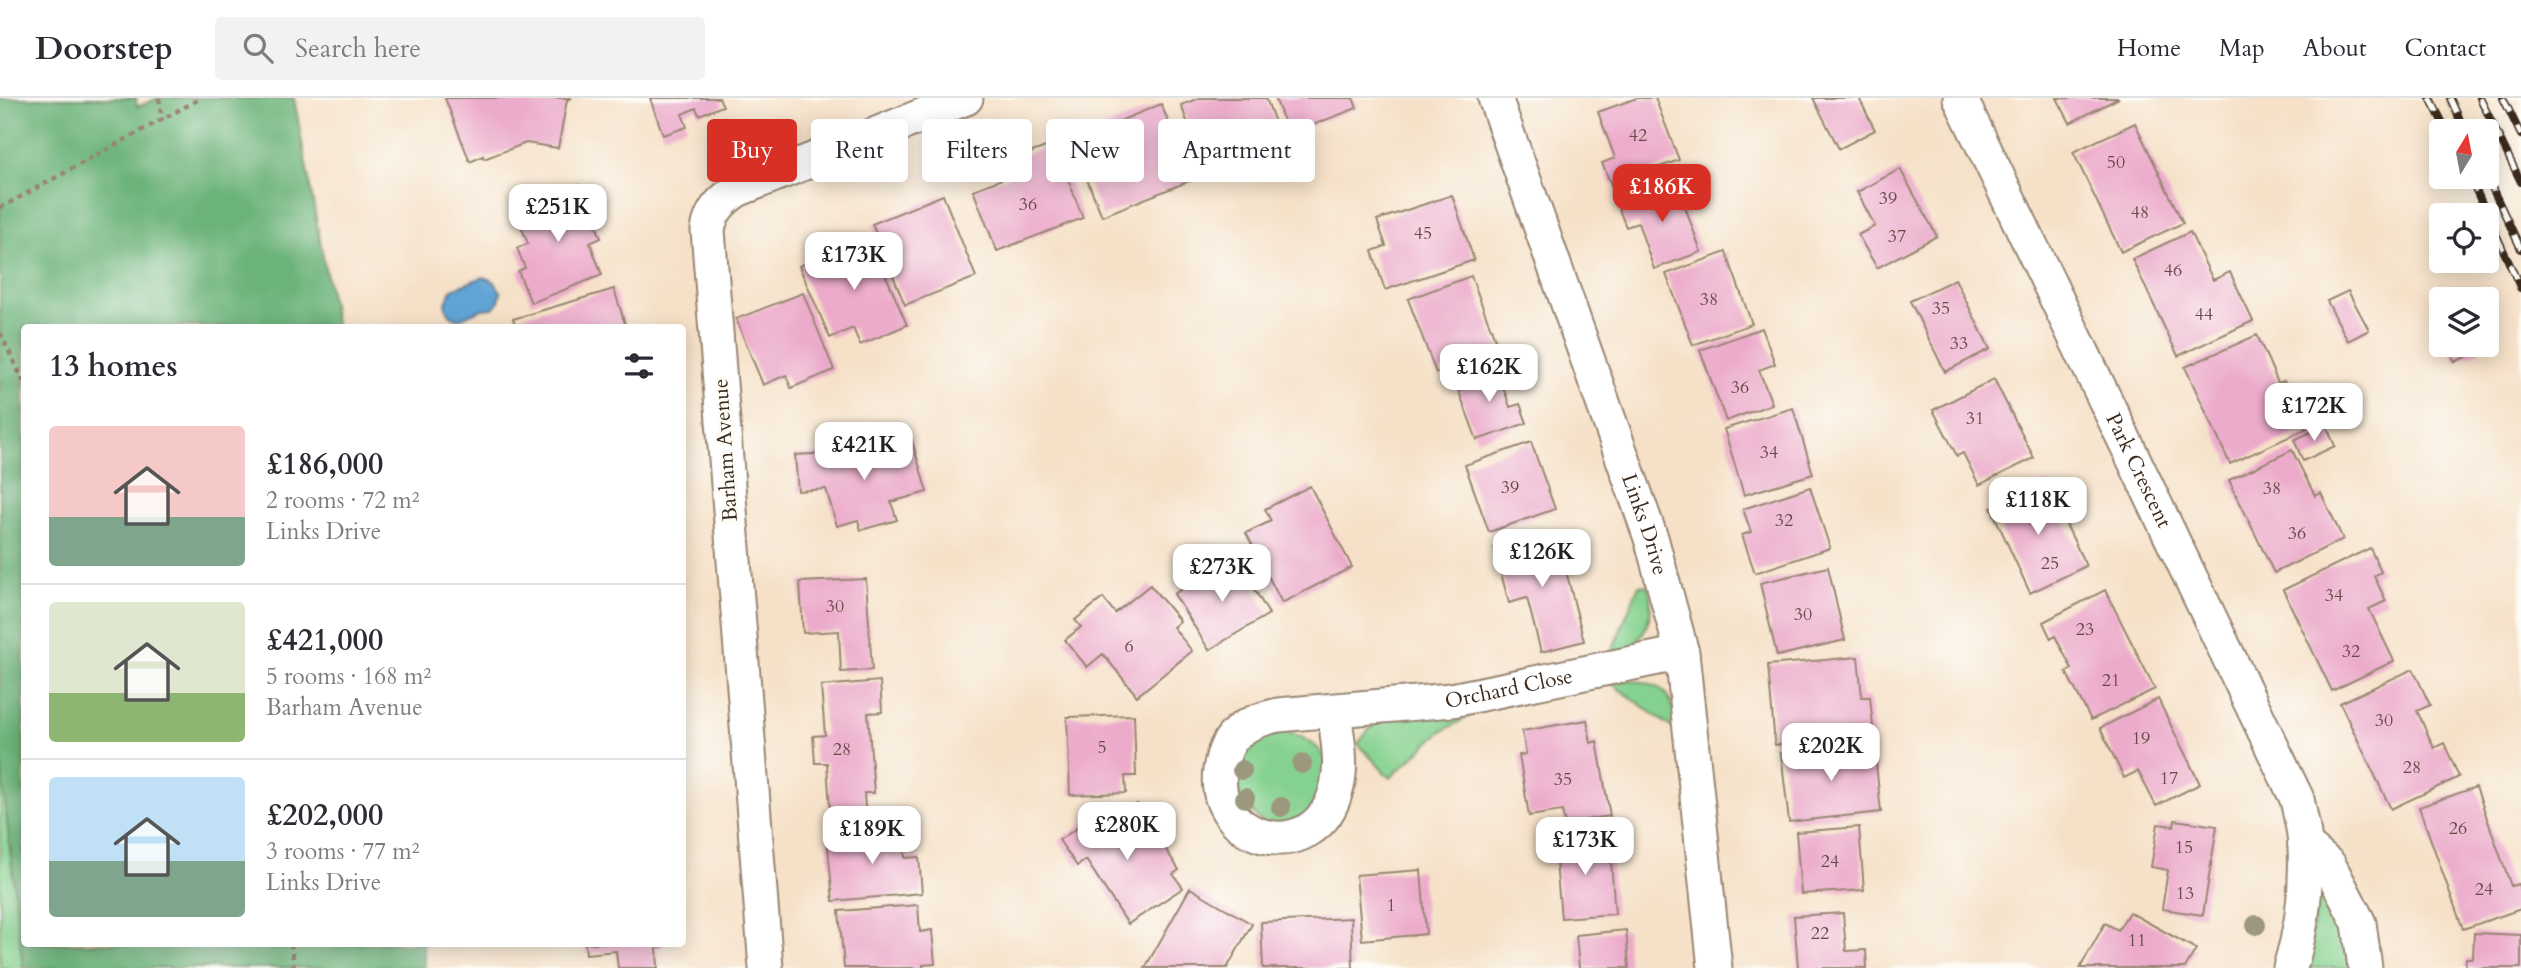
<!DOCTYPE html>
<meta charset="utf-8">
<style>
:root{--surface:#fff;--page:#f2f2f3;--text:#2b2b33;--muted:#7c7c81;--line:#e1e1e2;--accent:#d93025}
body{margin:0;font-family:Cardo,serif;background:var(--page);color:var(--text);height:100vh;display:flex;flex-direction:column;font-size:26px;white-space:nowrap}
*{box-sizing:border-box;margin:0}
p{font-size:23px;color:var(--muted)}
.icon{flex:none;width:38px;height:38px;fill:none;stroke:currentColor;stroke-width:2;stroke-linecap:round;stroke-linejoin:round}
.map{position:relative;flex:1;overflow:hidden}
.drawer{position:absolute;left:21px;top:226px;width:665px;height:623px;display:flex;flex-direction:column;background:var(--surface);border-radius:7px;box-shadow:0 4px 18px #0003}
.drawer>*{flex:none}
.guide{position:absolute;left:707px;top:21px;width:665px;height:63px;display:flex;gap:14px}
.needle{width:46px;rotate:10deg}
.controls{position:absolute;left:2429px;top:21px;display:grid;gap:14px}
.controls a{display:grid;place-items:center;width:70px;height:70px;border-radius:7px;background:var(--surface);box-shadow:0 4px 18px #0003;font-size:35px}
.price{position:absolute;translate:-50% -60px;padding:0 16px;border-radius:14px;background:#fff;color:#222;font-size:23px;line-height:46px;filter:drop-shadow(0 2px 4px #0008)}
.price::after{content:'';position:absolute;left:50%;top:42px;width:21px;height:16px;margin-left:-10px;background:inherit;clip-path:polygon(0 0,100% 0,50% 100%)}
.price.selected{background:var(--accent);color:#fff}
ul{padding:0;list-style:none}
li{display:flex;align-items:center;gap:21px;height:175px;padding:0 28px}
li+li{border-top:2px solid var(--line)}
li span{display:grid;place-items:center;flex:none;width:196px;height:140px;border-radius:7px;color:#555}
li>.icon{margin-inline-start:auto}
span .icon{width:84px;height:84px;fill:#fffc;stroke-width:1}
li b{font-size:30px}
h2{display:flex;justify-content:space-between;align-items:center;height:84px;padding:0 28px;font-size:30px}
.pill{padding:0 24px;border-radius:7px;background:var(--surface);box-shadow:0 4px 18px #0003;font-size:24px;line-height:63px}
.pill.selected{background:var(--accent);color:#fff}
header{display:flex;align-items:center;gap:42px;box-sizing:border-box;height:98px;padding:0 35px;background:var(--surface);border-bottom:2px solid var(--line)}
header strong{font-size:33px}
nav{display:flex;gap:38px;margin-inline-start:auto;font-size:24px}
.search{width:490px;height:63px;background:var(--page);display:flex;align-items:center;gap:18px;box-sizing:border-box;padding:0 24px;border-radius:7px;color:var(--muted);font-size:26px}
.map>svg:first-child{display:block}
</style>
<header>
<strong>Doorstep</strong>
<div class="search"><svg class="icon" aria-label="search" viewBox="0 0 24 24"><circle cx="10" cy="10" r="6"/><path d="M15 15l6 6"/></svg>Search here</div>
<nav><a>Home</a><a>Map</a><a>About</a><a>Contact</a></nav>
</header>
<div class="map">
<svg width="2521" height="870" viewBox="0 0 2521 870">
<rect width="100%" height="100%" fill="#fdfcf7"/>
<filter id="ink" filterUnits="userSpaceOnUse"><feTurbulence type="fractalNoise" baseFrequency=".0143" numOctaves="2"/><feDisplacementMap in="SourceGraphic" scale="14" xChannelSelector="R" yChannelSelector="G"/><feConvolveMatrix kernelMatrix="1 2 1 2 8 2 1 2 1" color-interpolation-filters="sRGB"/></filter>
<filter id="wash" filterUnits="userSpaceOnUse"><feTurbulence type="fractalNoise" baseFrequency=".00686" numOctaves="4" result="noise"/><feDisplacementMap in="SourceGraphic" scale="28" xChannelSelector="R" yChannelSelector="G"/><feGaussianBlur stdDeviation="1.57" result="paint"/><feColorMatrix in="noise" values="0 0 0 0 0 0 0 0 0 0 0 0 0 0 0 0 0 1.4 0 .05"/><feComposite in="paint" operator="in"/></filter>
<g filter="url(#wash)">
<rect width="100%" height="100%" fill="#f6e1c8"/>
<path fill="#85d18f" stroke="#607e56" stroke-width="2" d="M1639,487l9,1c7,25 0,46 -19,64l-17,1z
M1627,582c38,2 47,16 51,52l-67,-49z
M1487,608l-48,27 -49,45 -32,-34 12,-16 15,-9z
M1274,633c24,1 57,15 54,46 -1,10 -15,31 -19,41l-45,7 -32,-35c4,-34 6,-49 42,-59z
M0,657l23,213h-23z
M2322,797h9l9,11 16,62h-51l12,-68z"/>
<path fill="#6cb37a" stroke="#546e4c" stroke-width="2" d="M0,0h136l1,9 21,-9h136l42,229h-312v616h399l2,25h-402l-23,-213z"/>
<path fill="#60a4d5" stroke="#4e677a" stroke-width="2" d="M483,179l11,4 7,11 -2,9 -6,7c-5,1 -9,0 -13,2 -15,4 -26,20 -35,-5l7,-16z"/>
<g id="blocks">
<path fill="#ecabcb" d="M445,0h127l-5,2 -9,48 -32,-5 -42,16 -1,-3 -13,6z
M650,0h69l4,8 -24,9 -3,-7 -14,6 5,13 -24,8z
M1199,0h67l14,38 -77,28 -22,-59z
M1275,0h78l4,10 -68,26z
M1637,0h18l24,62 -68,25 -9,-22 13,-5 -17,-46z
M1813,0h46l16,32 -36,19z
M2057,0h62l-49,25z
M1161,6l31,76 -90,36 -31,-75z
M2135,25l48,100 -62,29 -48,-100z
M1054,46l29,74 -86,33 -24,-61 50,-19 -5,-14z
M1900,71l37,67 -60,32 -19,-33 17,-9 -18,-34z
M1676,83l25,71 -47,17 -16,-46 -12,4 -10,-25z
M580,87l21,53 -11,5 12,32 -71,28 -13,-32 7,-3 -8,-20 11,-4 -13,-34z
M943,97l33,82 -71,28 -33,-81z
M1452,97l22,65 -89,30 -13,-39 14,-5 -9,-26z
M2190,134l23,48 17,-8 23,49 -75,35 -46,-97z
M869,138l38,89 -47,20 -7,-17 -23,10 -31,-72z
M1726,154l26,72 -59,21 -27,-71z
M1471,178l28,74 -63,23 -28,-74z
M1955,181l35,70 -45,23 -35,-71z
M614,191l12,38h-110l-3,-8z
M2348,193l21,39 -21,11 -21,-40z
M803,195l31,77 -43,18 -5,-13 -23,10 -27,-66z
M1762,230l13,36 -16,6 13,34 -46,17 -26,-71z
M2257,237l21,48 6,-2 22,48 -76,35 -45,-97z
M2447,247h30l3,6 -25,11z
M1496,268l14,41 10,-3 7,19 -50,17 -22,-59z
M1994,281l40,79 -55,27 -16,-32 -6,3 -24,-46z
M1793,310l20,66 -69,21 -20,-66z
M2326,327l9,21 -32,15 -9,-21z
M911,340l16,54 -36,10 6,18 -36,10 -3,-10 -21,6 -11,-37 -28,2 -3,-36 37,-2v8z
M1531,344l24,67 -66,23 -24,-67z
M2292,352l23,46 6,-3 22,46 -69,34 -45,-93z
M2046,384l40,84 -56,27 -39,-85z
M1310,388l42,81 -70,36 -36,-70 25,-12 -6,-12z
M1810,389l20,61 -75,25 -13,-38 9,-3 -8,-23z
M1556,434l28,109 -43,11 -14,-54 -18,5 -15,-55z
M2370,450l11,24 -7,4 12,25 -17,8 25,52 -62,30 -49,-101z
M1235,459l34,57 -60,36 -35,-56z
M1828,469l17,73 -68,16 -17,-73z
M866,481l6,91 -31,2 -2,-41 -36,2 -3,-51z
M1150,487l30,36 -7,6 19,24 -55,45 -34,-42 -16,13 -22,-27 16,-13 -6,-7 28,-22 12,15z
M2105,492l50,99 -64,31 -25,-48 6,-3 -17,-33 -4,3 -8,-17z
M1858,559l4,40h8l4,39 -99,9 -7,-80z
M2413,571l17,36 -13,6 17,37 10,-5 15,34 -68,32 -51,-106z
M880,583l2,31 -14,1 6,80h-10l2,29 -35,3 -4,-62h-12l-2,-27 12,-1 -4,-49z
M2158,601l42,85 -44,22 -18,-35 -14,7 -24,-50z
M1134,617l2,61h-11l1,17 -56,2 -3,-78z
M1587,622l4,23 6,-2 13,75 -45,7 -3,-12 -33,5 -10,-61 7,-1 -4,-23z
M1874,646l7,68 -92,10 -8,-69z
M2476,689l35,99 7,-2 3,8v17l-58,20 -44,-122z
M1137,706l42,66 -6,4 10,14 -55,36 -42,-64 -9,6 -18,-26 29,-19 7,10z
M2175,722l42,6 -14,89 -41,-6 6,-39 -17,-3 7,-43 16,2z
M1859,729l5,63 -63,4 -5,-62z
M902,731l3,29 14,-1 3,36 -89,8 -6,-65z
M1609,737l6,79 -54,4 -7,-78z
M1421,772l5,64 -64,6 -6,-65z
M1190,790l62,36 -25,44h-82z
M918,807l2,27 12,-2 3,34 -12,1v3h-79l-5,-57z
M2129,814l67,37 -11,19h-105l25,-45 13,7z
M1843,815l3,38 20,-1 1,18h-69l-4,-52z
M1351,820l2,50h-90l-2,-46z
M1626,832l3,38h-50l-3,-33z
M2474,835l47,2v33h-56l1,-10h7z
M585,845h78v4l-6,1 1,20h-40l-2,-17 -30,3z"/>
</g>
</g>
<g filter="url(#ink)">
<use href="#blocks" fill-opacity="0" stroke="#988673" stroke-width="2"/>
<g fill="none" stroke-linecap="round" stroke-linejoin="round">
<defs>
<g id="street">
<path id="s1" d="M1495,0l157,443 30,112 33,315"/>
<path id="s2" d="M1960,0l337,701c3,16 8,32 8,49 2,40 -3,81 -15,120"/>
<path id="s3" d="M1334,614c3,24 9,50 3,74 -19,88 -140,55 -114,-29 8,-28 28,-36 55,-42l174,-15 230,-47"/>
<path d="M2305,747l24,20 30,58 6,45"/>
<path d="M766,870l-58,-738c3,-19 13,-29 29,-40l229,-92"/>
</g>
</defs>
<use href="#street" stroke="#988673" stroke-width="37"/>
<path stroke="#988673" stroke-width="4.5" stroke-dasharray="5 5" stroke-linecap="butt" d="M159,0l3,22
M0,110l201,-110
M0,235l24,49
M291,845l3,25"/>
<use href="#street" stroke="#fff" stroke-width="33"/>
<defs>
<path id="rail" d="M2430,0l17,33
M2450,0l15,33
M2480,0l41,84
M2503,0l18,37
M2470,79l51,112
M2487,79l34,72"/>
</defs>
<use href="#rail" stroke="#3b2a1e" stroke-width="8"/>
<use href="#rail" stroke="#fdfcf7" stroke-width="5" stroke-dasharray="16" stroke-linecap="butt"/>
</g>
<g fill="#9b987d">
<circle cx="1302" cy="666" r="10"/>
<circle cx="1242" cy="672" r="10"/>
<circle cx="1245" cy="700" r="10"/>
<circle cx="1281" cy="709" r="10"/>
<circle cx="2256" cy="827" r="10"/>
</g>
</g>
<g text-anchor="middle" stroke-width="7" stroke-linejoin="round" paint-order="stroke">
<g font-size="18" fill="#674a49">
<text x="1638" y="43">42</text>
<text x="2116" y="70">50</text>
<text x="1888" y="106">39</text>
<text x="1028" y="112">36</text>
<text x="2140" y="120">48</text>
<text x="1423" y="141">45</text>
<text x="1897" y="144">37</text>
<text x="2173" y="178">46</text>
<text x="1709" y="207">38</text>
<text x="1941" y="216">35</text>
<text x="2204" y="222">44</text>
<text x="1959" y="251">33</text>
<text x="1740" y="295">36</text>
<text x="1975" y="326">31</text>
<text x="1769" y="360">34</text>
<text x="1510" y="395">39</text>
<text x="2272" y="396">38</text>
<text x="1784" y="428">32</text>
<text x="2297" y="441">36</text>
<text x="2050" y="471">25</text>
<text x="2334" y="503">34</text>
<text x="835" y="514">30</text>
<text x="1803" y="522">30</text>
<text x="2085" y="537">23</text>
<text x="1129" y="554">6</text>
<text x="2351" y="559">32</text>
<text x="2111" y="588">21</text>
<text x="2384" y="628">30</text>
<text x="2141" y="646">19</text>
<text x="1102" y="655">5</text>
<text x="842" y="657">28</text>
<text x="2412" y="675">28</text>
<text x="2169" y="686">17</text>
<text x="1563" y="687">35</text>
<text x="2458" y="736">26</text>
<text x="2184" y="755">15</text>
<text x="1830" y="769">24</text>
<text x="2484" y="797">24</text>
<text x="2185" y="801">13</text>
<text x="1391" y="813">1</text>
<text x="1820" y="841">22</text>
<text x="2137" y="848">11</text>
</g>
<g font-size="21" fill="#3b2a1e" stroke="#fdfcf7">
<text transform="translate(725 352) rotate(-94)" y="7">Barham Avenue</text>
<text dy="7" stroke="none"><textPath href="#s2" startOffset="413">Park Crescent</textPath></text>
<text dy="7" stroke="none"><textPath href="#s1" startOffset="452">Links Drive</textPath></text>
<text dy="7" stroke="none"><textPath href="#s3" startOffset="581">Orchard Close</textPath></text>
</g>
</g>
</svg>
<div class="controls">
<a><svg class="needle" viewBox="-14 -14 28 28"><path d="M0-13l5 13h-10z" fill="#e53935"/><path d="M0 13l5-13h-10z" fill="#7c7c81"/></svg></a>
<a><svg class="icon" aria-label="locate" viewBox="0 0 24 24"><circle cx="12" cy="12" r="6"/><path d="M12 2v4M12 18v4M2 12h4M18 12h4"/></svg></a>
<a><svg class="icon" aria-label="layers" viewBox="0 0 24 24"><path d="M12 4l9 5-9 5-9-5zM3 14l9 5 9-5"/></svg></a>
</div>
<b class="price selected" style="left:1662px;top:126px">£186K</b>
<b class="price" style="left:558px;top:146px">£251K</b>
<b class="price" style="left:854px;top:194px">£173K</b>
<b class="price" style="left:1489px;top:306px">£162K</b>
<b class="price" style="left:2314px;top:345px">£172K</b>
<b class="price" style="left:864px;top:384px">£421K</b>
<b class="price" style="left:2038px;top:439px">£118K</b>
<b class="price" style="left:1542px;top:491px">£126K</b>
<b class="price" style="left:1222px;top:506px">£273K</b>
<b class="price" style="left:1831px;top:685px">£202K</b>
<b class="price" style="left:1127px;top:764px">£280K</b>
<b class="price" style="left:872px;top:768px">£189K</b>
<b class="price" style="left:1585px;top:779px">£173K</b>
<div class="guide">
<a class="pill selected">Buy</a>
<a class="pill">Rent</a>
<a class="pill">Filters</a>
<a class="pill">New</a>
<a class="pill">Apartment</a>
</div>
<section class="drawer">
<h2>13 homes<svg class="icon" aria-label="filters" viewBox="0 0 24 24"><path d="M4 7h16M4 17h16"/><circle cx="9" cy="7" r="2"/><circle cx="15" cy="17" r="2"/></svg></h2>
<ul>
<li><span style="background:linear-gradient(#f6c9c9 65%,#7fa58c 0)"><svg class="icon" aria-label="home" viewBox="0 0 24 24"><path d="M3 11l9-7 9 7M6 9v11h12V9"/></svg></span><div><b>£186,000</b><p>2 rooms · 72 m²</p><p>Links Drive</p></div></li>
<li><span style="background:linear-gradient(#dfe7d0 65%,#8fb573 0)"><svg class="icon" aria-label="home" viewBox="0 0 24 24"><path d="M3 11l9-7 9 7M6 9v11h12V9"/></svg></span><div><b>£421,000</b><p>5 rooms · 168 m²</p><p>Barham Avenue</p></div></li>
<li><span style="background:linear-gradient(#bfe0f5 60%,#7fa58c 0)"><svg class="icon" aria-label="home" viewBox="0 0 24 24"><path d="M3 11l9-7 9 7M6 9v11h12V9"/></svg></span><div><b>£202,000</b><p>3 rooms · 77 m²</p><p>Links Drive</p></div></li>
</ul>
</section>
</div>
